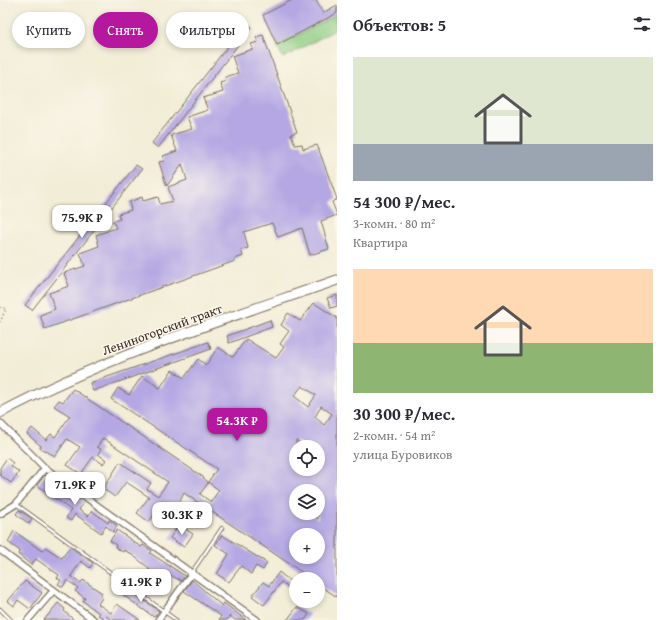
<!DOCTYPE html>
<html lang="ru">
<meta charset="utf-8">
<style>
:root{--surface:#fff;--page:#f7f7f7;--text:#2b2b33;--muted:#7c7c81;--accent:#b5179e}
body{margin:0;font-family:"Gentium Book Plus",serif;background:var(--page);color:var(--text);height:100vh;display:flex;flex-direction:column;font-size:15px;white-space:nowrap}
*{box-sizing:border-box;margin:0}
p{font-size:13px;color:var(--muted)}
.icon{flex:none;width:22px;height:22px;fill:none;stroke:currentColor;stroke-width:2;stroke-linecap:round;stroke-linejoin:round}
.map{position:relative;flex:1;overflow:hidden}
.sheet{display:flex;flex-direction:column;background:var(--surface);width:332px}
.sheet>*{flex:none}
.guide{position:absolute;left:12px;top:12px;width:265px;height:36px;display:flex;gap:8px}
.tools{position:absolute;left:289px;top:440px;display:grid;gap:8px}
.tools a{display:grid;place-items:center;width:36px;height:36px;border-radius:50%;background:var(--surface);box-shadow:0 2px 6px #0003;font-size:20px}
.price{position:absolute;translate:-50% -34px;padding:0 9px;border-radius:8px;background:#fff;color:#222;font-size:13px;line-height:26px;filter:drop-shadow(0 1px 2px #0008)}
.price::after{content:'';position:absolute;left:50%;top:24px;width:12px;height:9px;margin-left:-6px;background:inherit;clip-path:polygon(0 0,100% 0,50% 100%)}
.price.selected{background:var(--accent);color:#fff}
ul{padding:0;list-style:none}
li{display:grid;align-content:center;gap:8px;height:212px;padding:0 16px}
li span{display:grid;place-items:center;height:124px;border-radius:0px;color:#555}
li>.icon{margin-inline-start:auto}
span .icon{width:72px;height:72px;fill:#fffc;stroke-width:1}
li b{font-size:17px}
h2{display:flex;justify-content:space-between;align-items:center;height:48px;padding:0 16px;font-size:17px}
.pill{padding:0 14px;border-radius:18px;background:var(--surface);box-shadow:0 2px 6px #0003;font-size:14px;line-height:36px}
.pill.selected{background:var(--accent);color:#fff}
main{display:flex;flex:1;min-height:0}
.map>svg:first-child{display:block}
</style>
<main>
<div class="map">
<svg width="337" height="620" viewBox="0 0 337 620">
<rect width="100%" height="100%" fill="#fbf7ec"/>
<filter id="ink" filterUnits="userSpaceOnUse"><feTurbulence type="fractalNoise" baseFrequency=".025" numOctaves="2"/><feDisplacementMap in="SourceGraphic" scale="8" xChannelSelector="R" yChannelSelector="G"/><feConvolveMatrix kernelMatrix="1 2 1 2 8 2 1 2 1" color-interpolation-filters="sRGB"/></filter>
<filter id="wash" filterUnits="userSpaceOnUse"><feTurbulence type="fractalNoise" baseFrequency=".012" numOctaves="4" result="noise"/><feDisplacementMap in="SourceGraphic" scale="16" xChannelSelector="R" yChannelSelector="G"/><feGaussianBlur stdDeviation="0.9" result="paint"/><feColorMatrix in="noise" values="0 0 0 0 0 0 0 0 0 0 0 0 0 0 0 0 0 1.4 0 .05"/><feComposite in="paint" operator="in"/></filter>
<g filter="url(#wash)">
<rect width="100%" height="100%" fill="#f2edd6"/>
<path fill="#8ecc82" stroke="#647b50" d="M337,14v15l-54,29 -6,-12z"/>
<g id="blocks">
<path fill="#b4a7e3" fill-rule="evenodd" d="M292,0h24l7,13 14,-8v8l-60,32 -14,-30z
M246,23l6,4 -94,121 -6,-5z
M263,35l34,97 -6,2 4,11 7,-1 1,5 14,-4 20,54 -5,3 5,13 -16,6 8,28 -19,6 -8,-27 -24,9 -6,-14 -28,9 4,16 -7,2 2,6 -8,3v2l-190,68 -5,-14 15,-6 -6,-16 20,-7 -5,-13 21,-7 -5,-13 19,-7 -3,-11 20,-7 -3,-7 7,-2 -2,-5 13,-4 -2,-8 13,-5 1,4 15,-4 2,7 13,-3 -5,-14 19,-7 -5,-16 -15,22 -2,-5 -6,-19 5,-1 -1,-5 14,-5 -6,-16 21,-6 -5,-12 21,-7 -5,-12 20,-6 -3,-9 6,-2 -1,-4 13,-4 -6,-17 21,-7 -2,-5 7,-2 -2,-5z
M136,165l6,4 -110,141 -7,-5z
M337,295v11l-6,2 -4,-10z
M314,303l23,15v279l-15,-10 -4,-4v-4h-6l-128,-86 -5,10 27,18 -4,5 -26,-18 -8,12 -12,-8 -7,10 -12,-9 12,-16 -23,-15 -11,15 -12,-8 17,-27 31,21 -4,6 11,7 10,-14 -65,-44 -6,9 4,2 -3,5 8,6 -3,4 -10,-7 -12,17 -14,-9 13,-18 -13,-8 -12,17 -15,-8 1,-2 -14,-12 5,-6 14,12 5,-6 4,3 15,-21 -16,-10 5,-6 4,2 10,-13 130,88 5,6 -8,11 11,8 8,-12 -11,-8 9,-13 -106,-70 7,-11 11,7 13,-19 18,12 12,-18 12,8 14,-19 8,6 12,-18 15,10 13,-18 30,19 8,-11 -4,-3 9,-13 -8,-6 7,-12 12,8zM302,386l14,9 -8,12 -14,-11zM321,406l11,8 -8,11 -9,-8zM296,440l10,7h12v22h-22zM296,491h22v28l-9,-6h-13zM296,535h22v22h-22z
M270,320l2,7 -43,16 -2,-7z
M208,342l3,7 -118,42 -3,-8z
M7,458l6,5 -2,3 8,6 -8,11 -11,-8v-7z
M45,475l3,2 -1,2 26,18 1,-1 10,6 -5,8 9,6 4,-5 16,12 1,-3 8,6 -4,6 -7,-6 -5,7 -26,-19 -4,7 -5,-3 5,-8 -34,-25z
M19,510l13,9 -3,5 -13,-10z
M179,525l14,9 -9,13 -14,-9z
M117,530l24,17 2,-2 9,6 -2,2 35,23 -4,5 -16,-9 -4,6 -2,-2 -9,13 2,1 -4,6 -12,-9 4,-5 2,1 9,-12 -3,-2 1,-1 -18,-14 -7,-4 -1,2 -8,-5 1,-2 -6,-4z
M14,531l28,20 3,-4 17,11 8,-11 23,16 -3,5 -9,-7 -10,15 10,7 2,-3 19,13 -2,3 2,2 -4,6 13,9 6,-9 23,16h-28l-6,-4 -2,2 -6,-3 1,-2 -16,-12 2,-3 -10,-7 3,-3 -11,-8 -4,7 -5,-3 3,-4 -4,-2 2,-3 -23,-16 -5,6 -13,-11 2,-3 -12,-9z
M222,535l45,28 -4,7 -7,-4 -5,8 -10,-8 -12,16 -12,-8 12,-20 -14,-9z
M279,572l17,14v7l-15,-11 -17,23 -12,-9 11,-14 6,4z
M192,580l30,26 2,-3 22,17h-11l-5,-4 -3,4h-8l2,-4 -37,-25z
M25,581l17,12 -12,16 -12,-9 -4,6 -6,-5z
M128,589l31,22 -5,6 -31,-22z
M58,603l7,6 -1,2 10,9h-30z
M297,607l12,7 -4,6h-18z"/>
</g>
</g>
<g filter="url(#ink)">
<use href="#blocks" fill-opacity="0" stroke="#7b6e5e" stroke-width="1"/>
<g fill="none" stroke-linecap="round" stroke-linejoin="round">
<defs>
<path id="service" d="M16,504l160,116
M192,572l30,-44
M0,609l11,11"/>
<path id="minor" d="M0,423l45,45 212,152
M0,514l16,-10 29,-36
M0,550l94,70
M28,620l26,-30
M158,620l34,-47"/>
<path id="primary" d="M0,413c107,-57 223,-93 337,-133"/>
</defs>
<use href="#service" stroke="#7b6e5e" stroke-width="4.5"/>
<use href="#minor" stroke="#7b6e5e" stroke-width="8"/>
<use href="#primary" stroke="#7b6e5e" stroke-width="11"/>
<path stroke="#7b6e5e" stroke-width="1.5" stroke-dasharray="1 3" stroke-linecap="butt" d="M0,307l6,2 -6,13"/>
<use href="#service" stroke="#fff" stroke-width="2.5"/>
<use href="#minor" stroke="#fff" stroke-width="5.5"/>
<use href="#primary" stroke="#fff" stroke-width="9"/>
</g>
</g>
<g text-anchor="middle" stroke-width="3" stroke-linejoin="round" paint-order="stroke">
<g font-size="13" fill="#3b2a1e" stroke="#fbf7ec">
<text transform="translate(162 329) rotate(-20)" y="5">Лениногорский тракт</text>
</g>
</g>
</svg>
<div class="tools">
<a><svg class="icon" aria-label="locate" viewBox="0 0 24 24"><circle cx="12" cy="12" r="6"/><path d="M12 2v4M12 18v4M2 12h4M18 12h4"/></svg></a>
<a><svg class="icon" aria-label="layers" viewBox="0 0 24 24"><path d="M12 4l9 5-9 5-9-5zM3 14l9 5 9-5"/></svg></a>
<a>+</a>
<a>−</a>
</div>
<b class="price" style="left:82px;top:239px">75.9K ₽</b>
<b class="price selected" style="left:237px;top:442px">54.3K ₽</b>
<b class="price" style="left:75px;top:506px">71.9K ₽</b>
<b class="price" style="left:182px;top:536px">30.3K ₽</b>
<b class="price" style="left:141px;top:603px">41.9K ₽</b>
<div class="guide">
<a class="pill">Купить</a>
<a class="pill selected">Снять</a>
<a class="pill">Фильтры</a>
</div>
</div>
<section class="sheet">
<h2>Объектов: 5<svg class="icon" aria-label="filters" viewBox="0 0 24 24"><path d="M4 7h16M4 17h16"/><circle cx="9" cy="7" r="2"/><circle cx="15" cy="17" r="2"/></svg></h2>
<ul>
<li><span style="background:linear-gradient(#dfe7d0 70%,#9aa5b1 0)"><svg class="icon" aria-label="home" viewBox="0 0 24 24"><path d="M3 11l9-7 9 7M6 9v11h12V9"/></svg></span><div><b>54 300 ₽/мес.</b><p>3-комн. · 80 m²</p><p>Квартира</p></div></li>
<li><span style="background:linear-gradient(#ffd9b3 60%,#8fb573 0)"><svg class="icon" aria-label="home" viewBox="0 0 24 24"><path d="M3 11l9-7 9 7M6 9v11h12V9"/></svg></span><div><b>30 300 ₽/мес.</b><p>2-комн. · 54 m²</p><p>улица Буровиков</p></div></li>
</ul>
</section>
</main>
